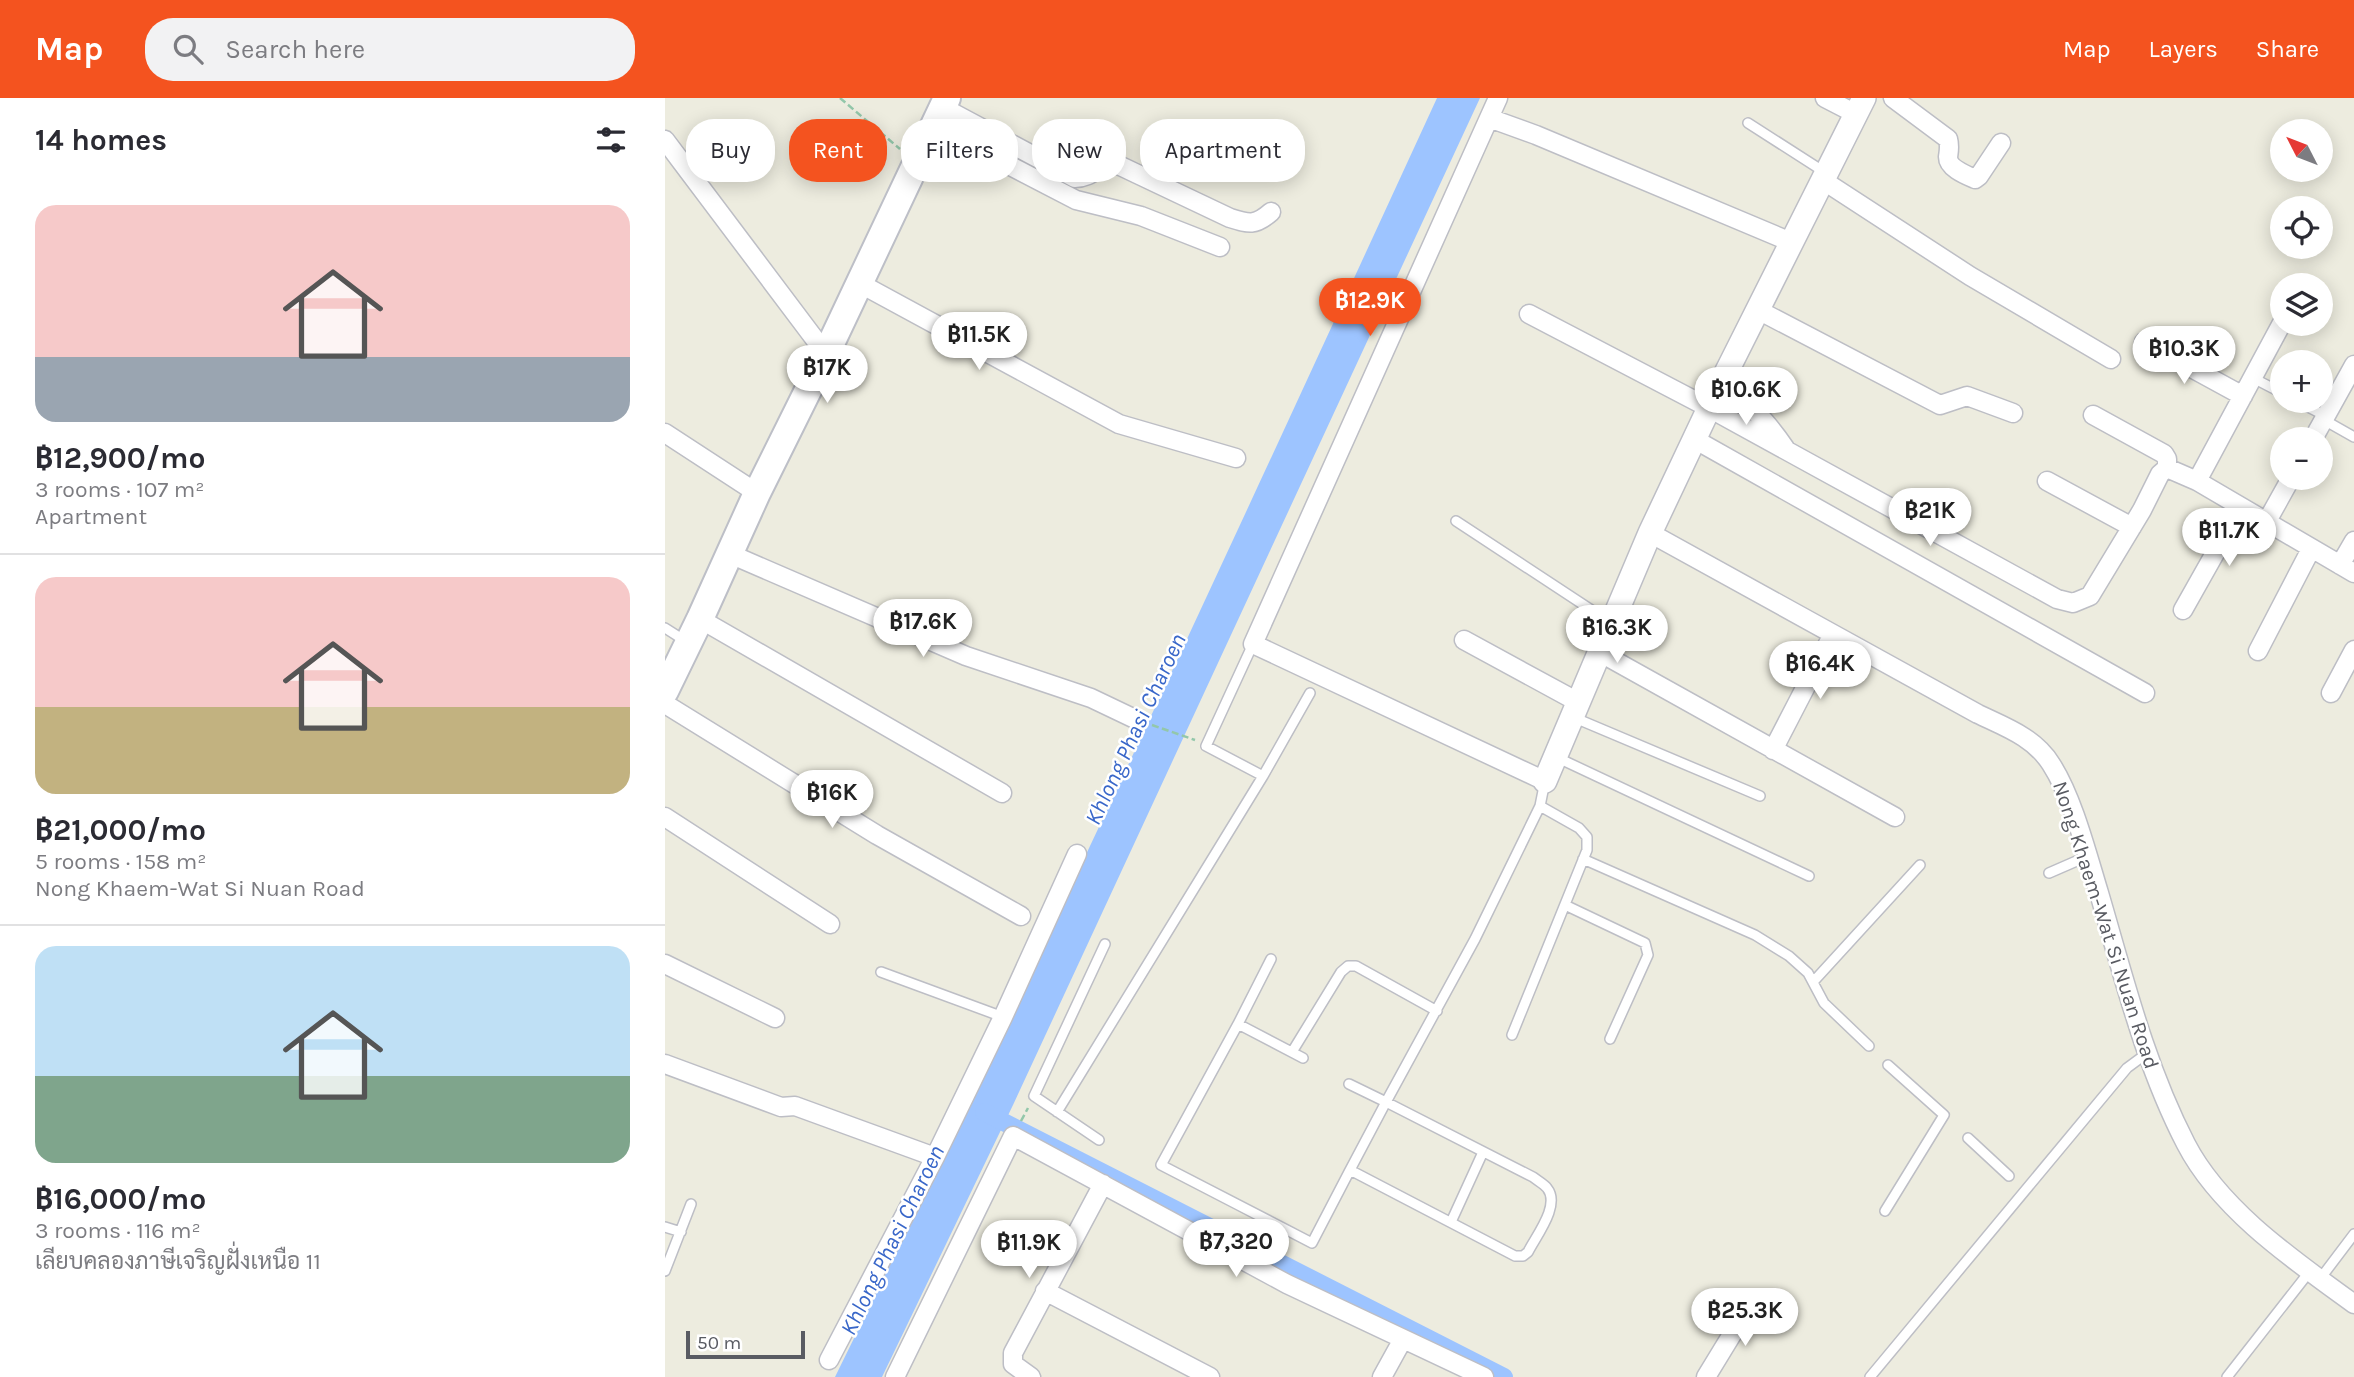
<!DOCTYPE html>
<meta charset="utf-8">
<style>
:root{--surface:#fff;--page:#f2f2f3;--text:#2b2b33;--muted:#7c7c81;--line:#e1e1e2;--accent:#f4531f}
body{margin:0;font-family:Karla,Sarabun,sans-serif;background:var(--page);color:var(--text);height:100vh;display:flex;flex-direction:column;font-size:26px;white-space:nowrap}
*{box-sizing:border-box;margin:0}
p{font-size:23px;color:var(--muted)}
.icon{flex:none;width:38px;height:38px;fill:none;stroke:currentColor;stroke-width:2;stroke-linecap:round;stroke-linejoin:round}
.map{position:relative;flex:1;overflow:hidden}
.details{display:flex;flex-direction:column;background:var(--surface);width:665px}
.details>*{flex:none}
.banner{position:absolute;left:21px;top:21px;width:665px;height:63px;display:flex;gap:14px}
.needle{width:46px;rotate:312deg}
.fabs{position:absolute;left:1605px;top:21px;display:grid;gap:14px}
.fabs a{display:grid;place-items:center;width:63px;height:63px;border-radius:50%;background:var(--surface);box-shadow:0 4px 18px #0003;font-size:35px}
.scale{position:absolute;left:21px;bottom:18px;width:119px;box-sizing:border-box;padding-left:7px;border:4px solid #595b62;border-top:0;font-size:19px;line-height:24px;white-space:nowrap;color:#595b62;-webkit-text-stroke:5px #fff;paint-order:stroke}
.price{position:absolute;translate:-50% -60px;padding:0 16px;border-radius:24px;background:#fff;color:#222;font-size:23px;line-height:46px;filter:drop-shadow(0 2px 4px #0008)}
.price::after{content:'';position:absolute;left:50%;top:42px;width:21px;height:16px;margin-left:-10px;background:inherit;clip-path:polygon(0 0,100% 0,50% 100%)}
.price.current{background:var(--accent);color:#fff}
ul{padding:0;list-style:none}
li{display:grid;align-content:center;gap:14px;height:371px;padding:0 35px}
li+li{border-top:2px solid var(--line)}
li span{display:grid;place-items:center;height:217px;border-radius:21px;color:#555}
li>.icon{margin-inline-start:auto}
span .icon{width:126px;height:126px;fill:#fffc;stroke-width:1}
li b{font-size:30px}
h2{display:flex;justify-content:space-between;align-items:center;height:84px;padding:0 35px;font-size:30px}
.pill{padding:0 24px;border-radius:28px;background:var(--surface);box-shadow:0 4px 18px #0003;font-size:24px;line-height:63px}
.pill.current{background:var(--accent);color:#fff}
header{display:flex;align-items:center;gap:42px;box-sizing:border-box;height:98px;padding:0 35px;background:var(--accent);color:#fff}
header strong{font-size:33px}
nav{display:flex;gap:38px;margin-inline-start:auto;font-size:24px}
.search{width:490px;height:63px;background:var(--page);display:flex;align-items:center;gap:18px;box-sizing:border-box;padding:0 24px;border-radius:28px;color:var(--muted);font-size:26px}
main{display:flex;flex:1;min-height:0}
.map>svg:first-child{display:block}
</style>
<header>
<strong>Map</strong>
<div class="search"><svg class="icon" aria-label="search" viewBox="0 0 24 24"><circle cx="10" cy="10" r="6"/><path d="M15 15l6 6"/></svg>Search here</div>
<nav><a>Map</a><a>Layers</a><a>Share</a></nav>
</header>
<main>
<section class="details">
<h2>14 homes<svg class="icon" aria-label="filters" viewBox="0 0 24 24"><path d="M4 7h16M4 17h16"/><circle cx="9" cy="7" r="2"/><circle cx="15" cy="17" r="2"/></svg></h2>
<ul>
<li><span style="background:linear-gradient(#f6c9c9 70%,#9aa5b1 0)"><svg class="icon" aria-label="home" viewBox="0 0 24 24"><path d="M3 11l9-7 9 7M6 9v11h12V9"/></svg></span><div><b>฿12,900/mo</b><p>3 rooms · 107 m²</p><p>Apartment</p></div></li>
<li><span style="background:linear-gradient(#f6c9c9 60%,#c2b280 0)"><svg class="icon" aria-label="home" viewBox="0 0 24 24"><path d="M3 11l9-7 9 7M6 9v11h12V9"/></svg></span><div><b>฿21,000/mo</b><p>5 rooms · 158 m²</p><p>Nong Khaem-Wat Si Nuan Road</p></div></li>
<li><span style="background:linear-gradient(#bfe0f5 60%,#7fa58c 0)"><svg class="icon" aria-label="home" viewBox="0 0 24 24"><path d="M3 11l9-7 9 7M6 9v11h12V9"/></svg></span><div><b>฿16,000/mo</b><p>3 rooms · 116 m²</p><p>เลียบคลองภาษีเจริญฝั่งเหนือ 11</p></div></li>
</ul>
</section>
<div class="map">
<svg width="1689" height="1279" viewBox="0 0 1689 1279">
<rect width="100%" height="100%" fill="#edecdf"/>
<path fill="#9dc4ff" d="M772,0h43l-467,1007 -131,272h-47c208,-423 405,-851 602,-1279z"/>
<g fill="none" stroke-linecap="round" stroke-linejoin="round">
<path stroke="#9dc4ff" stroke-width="18" d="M319,1014l520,265"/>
<defs>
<path id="service" d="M1083,25l78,50
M1588,280l29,15
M1631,303l30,15
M1659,322l30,17
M791,423l140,92 14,7
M0,530l22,14
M910,620l185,78
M891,659l253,119
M598,678l47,-83
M918,761l172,76 34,21 19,17 16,30 45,43
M1384,775l39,-17
M900,807l80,38 3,12 -38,84
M216,874l122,45
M1148,884l107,-117
M573,926l33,-65
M847,937l75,-185v-13l-8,-9 -39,-22
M627,954l49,-80 7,-6h8l81,45
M638,960l-65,-34 -77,141 151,78 38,-73
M684,986l37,18 89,-163 65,-133 5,-25
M721,1004l147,75c5,4 11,7 14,11 14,17 -11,48 -19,64l-5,4h-8l-165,-86z
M392,1014l206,-336 -57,-30 47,-102
M1303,1040l41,38
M434,1042l-65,-44 71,-152
M1220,1113l59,-96 -56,-50
M786,1124l32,-70
M0,1129l16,5
M0,1173l26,-67
M1655,1181l34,-45
M1205,1279l257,-309 19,-14
M1562,1279l83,-106"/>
<path id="minor" d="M1160,0l31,16
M1228,0l55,41c2,7 1,11 0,18 0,11 18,18 27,22l4,-3 22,-33
M277,9l133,71c15,0 23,-11 37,-16l118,56c19,6 25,8 41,-6
M824,20l9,-20
M268,28l143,74 65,16 79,31
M0,42l161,214
M1159,83l146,95 141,83
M194,185l260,141 117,34
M1093,212l182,95 27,-9 46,17
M864,216l180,94 348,191 16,4 17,-7 52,-86 18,-36 7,-6 30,13 157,92
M1479,244l99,54
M1054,289c31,16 46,32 66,61
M1428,317l71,39 3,5v9
M0,335l92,60
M1029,341l451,254
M1648,341l41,-74
M1382,383l85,46
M1532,383l85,-158
M1601,425l25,-45
M985,435l328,181c27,13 56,23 73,50 22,34 36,90 48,129 25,85 46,172 87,251 34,66 109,117 168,160
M65,456l236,102 125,42 44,21
M1675,467l14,-24
M1518,512l58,-103
M35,521l302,174
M799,542l114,62
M1593,553l53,-102
M934,554l296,165
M1666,595l23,-43
M0,606l212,131 144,81
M1108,652l60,-116
M880,683l-292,-137 236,-526 47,17 255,107
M0,719l165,107
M0,866l110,54
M0,966l116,43 14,-1 140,51
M380,1193l165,86
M164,1262l106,-203 68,-140 74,-163
M230,1279l118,-241 274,148 197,93
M366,1279l-18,-13v-11l90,-169
M717,1279l21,-38
M1041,1279l47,-77"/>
<path id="tertiary" d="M880,683l105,-248 69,-146 145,-289"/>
<path id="secondary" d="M0,593l35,-72 57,-126 69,-139 121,-256"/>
</defs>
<use href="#service" stroke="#bdbec5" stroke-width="12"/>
<use href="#minor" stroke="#bdbec5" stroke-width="21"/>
<use href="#tertiary" stroke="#bdbec5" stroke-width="26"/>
<use href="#secondary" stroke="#bdbfc7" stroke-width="30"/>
<path stroke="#93c7aa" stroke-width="2.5" stroke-dasharray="7 3.5" stroke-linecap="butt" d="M175,0l60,51
M487,627l43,15
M356,1023l7,-13"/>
<use href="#service" stroke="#fff" stroke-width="9"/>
<use href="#minor" stroke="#fff" stroke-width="18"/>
<use href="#tertiary" stroke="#fff" stroke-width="23"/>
<use href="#secondary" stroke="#fff" stroke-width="26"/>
</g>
<g text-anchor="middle" stroke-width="5" stroke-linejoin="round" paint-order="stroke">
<g font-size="21" fill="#595b62" stroke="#fff">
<text transform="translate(1441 827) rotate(72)" y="7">Nong Khaem-Wat Si Nuan Road</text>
</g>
<g font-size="23" font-style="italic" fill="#3967c9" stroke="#fff">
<text transform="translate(470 631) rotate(-65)" y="8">Khlong Phasi Charoen</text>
<text transform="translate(227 1142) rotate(-64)" y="8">Khlong Phasi Charoen</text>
</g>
</g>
</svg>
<div class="fabs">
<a><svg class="needle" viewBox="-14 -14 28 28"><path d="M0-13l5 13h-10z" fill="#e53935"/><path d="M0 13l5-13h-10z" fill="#7c7c81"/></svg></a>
<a><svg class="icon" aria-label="locate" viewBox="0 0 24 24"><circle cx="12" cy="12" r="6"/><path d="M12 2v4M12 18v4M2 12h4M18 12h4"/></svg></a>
<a><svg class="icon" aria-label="layers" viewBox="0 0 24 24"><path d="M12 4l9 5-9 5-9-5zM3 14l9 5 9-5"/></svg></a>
<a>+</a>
<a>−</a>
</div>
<div class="scale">50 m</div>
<b class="price current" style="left:705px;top:240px">฿12.9K</b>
<b class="price" style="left:314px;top:274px">฿11.5K</b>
<b class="price" style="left:1519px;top:288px">฿10.3K</b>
<b class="price" style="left:162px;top:307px">฿17K</b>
<b class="price" style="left:1081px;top:329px">฿10.6K</b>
<b class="price" style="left:1265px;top:450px">฿21K</b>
<b class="price" style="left:1564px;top:470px">฿11.7K</b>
<b class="price" style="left:258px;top:561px">฿17.6K</b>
<b class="price" style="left:952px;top:567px">฿16.3K</b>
<b class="price" style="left:1155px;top:603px">฿16.4K</b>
<b class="price" style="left:167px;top:732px">฿16K</b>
<b class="price" style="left:571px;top:1181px">฿7,320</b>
<b class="price" style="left:364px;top:1182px">฿11.9K</b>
<b class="price" style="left:1080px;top:1250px">฿25.3K</b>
<div class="banner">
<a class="pill">Buy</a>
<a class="pill current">Rent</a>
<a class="pill">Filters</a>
<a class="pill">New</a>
<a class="pill">Apartment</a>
</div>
</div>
</main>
